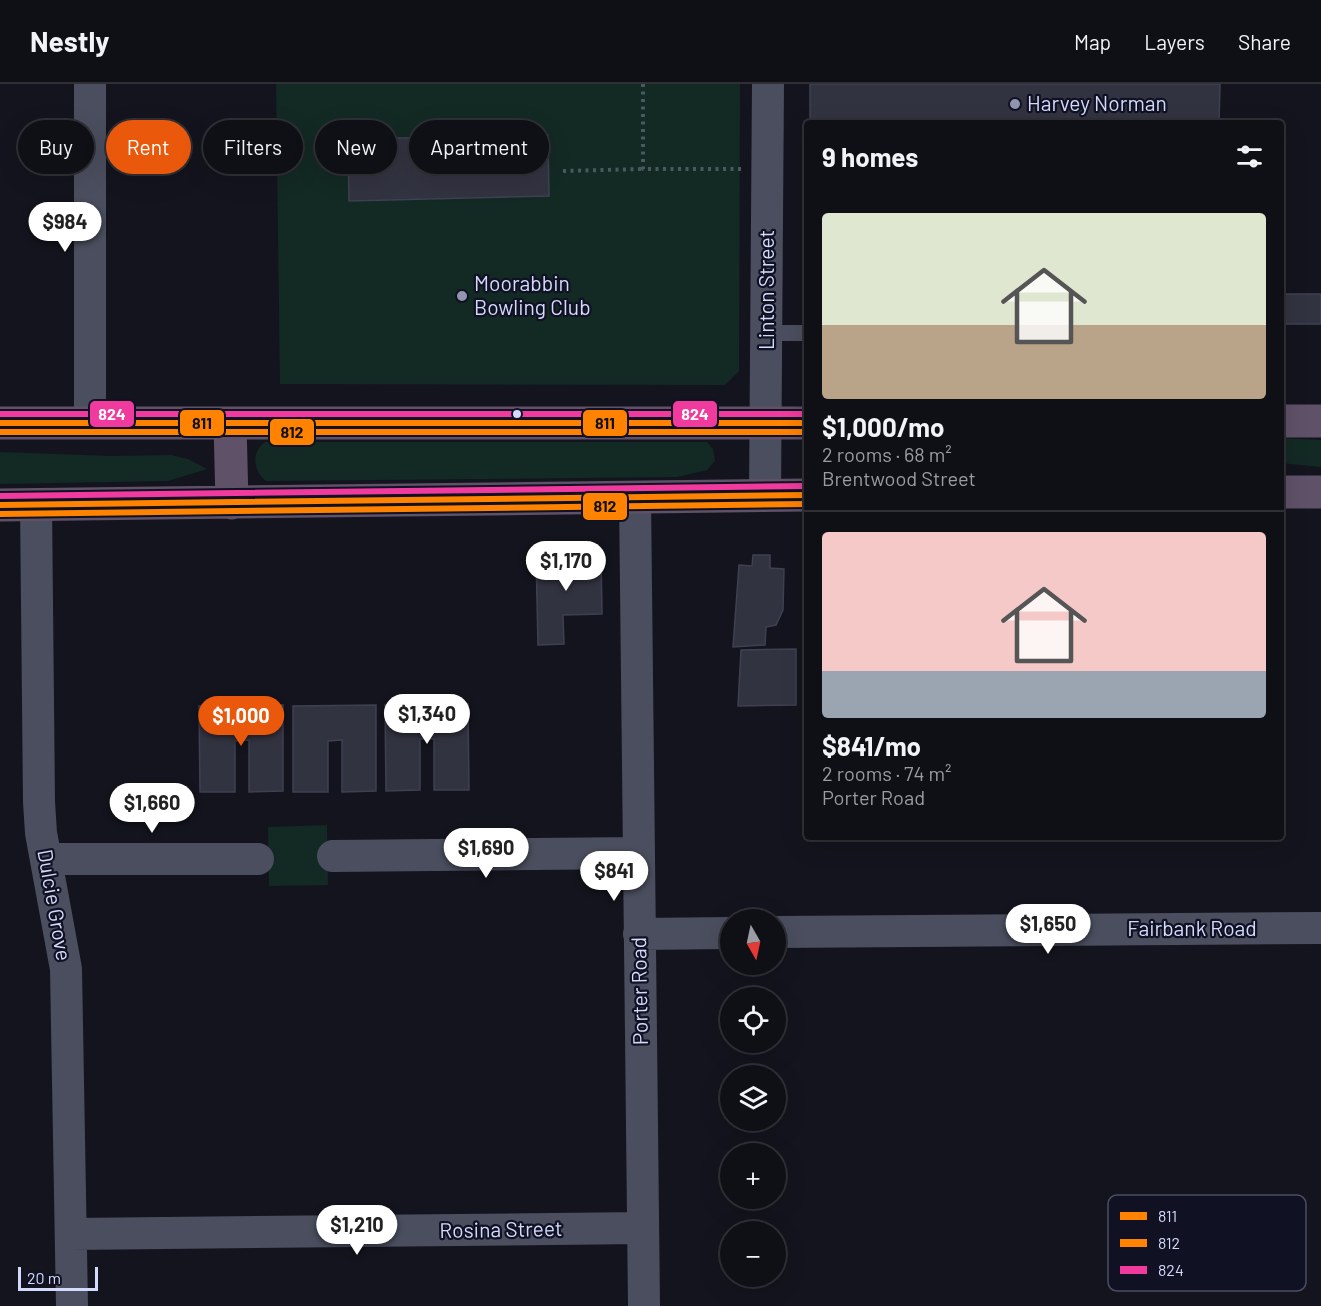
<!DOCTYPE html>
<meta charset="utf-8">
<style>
:root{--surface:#0f0f16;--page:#18181f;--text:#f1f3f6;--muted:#9b9ca1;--line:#2f2f35;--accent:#ea580c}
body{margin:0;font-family:Barlow,sans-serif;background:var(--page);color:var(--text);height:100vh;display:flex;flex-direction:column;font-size:22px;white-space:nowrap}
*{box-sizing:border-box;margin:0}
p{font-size:20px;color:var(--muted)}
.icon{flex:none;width:33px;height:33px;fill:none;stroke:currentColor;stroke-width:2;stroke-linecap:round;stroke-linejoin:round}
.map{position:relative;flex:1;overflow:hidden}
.sheet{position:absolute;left:804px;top:36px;width:480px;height:720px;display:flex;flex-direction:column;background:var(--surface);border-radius:6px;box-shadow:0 6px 24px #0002,0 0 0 2px var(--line)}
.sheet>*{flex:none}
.banner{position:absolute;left:18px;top:36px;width:570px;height:54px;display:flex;gap:12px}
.needle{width:39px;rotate:171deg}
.tools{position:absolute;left:720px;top:825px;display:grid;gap:12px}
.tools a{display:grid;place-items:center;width:66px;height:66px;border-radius:50%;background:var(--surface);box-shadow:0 6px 24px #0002,0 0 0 2px var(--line);font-size:30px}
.scale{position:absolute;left:18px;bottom:15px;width:80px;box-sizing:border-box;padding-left:6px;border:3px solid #d4dafc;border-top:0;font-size:16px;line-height:21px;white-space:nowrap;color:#d4dafc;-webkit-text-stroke:4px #101122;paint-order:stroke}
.price{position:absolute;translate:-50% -51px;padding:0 14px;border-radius:21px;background:#fff;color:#222;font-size:20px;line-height:39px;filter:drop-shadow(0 2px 3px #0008)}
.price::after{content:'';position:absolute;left:50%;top:36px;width:18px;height:14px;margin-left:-9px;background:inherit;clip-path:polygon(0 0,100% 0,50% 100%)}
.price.active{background:var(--accent);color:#fff}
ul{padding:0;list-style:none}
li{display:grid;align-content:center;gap:12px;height:318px;padding:0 18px}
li+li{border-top:2px solid var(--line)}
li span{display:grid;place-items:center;height:186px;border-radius:6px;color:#555}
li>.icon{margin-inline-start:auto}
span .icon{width:108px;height:108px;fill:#fffc;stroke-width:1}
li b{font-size:26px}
h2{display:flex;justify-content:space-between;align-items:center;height:72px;padding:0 18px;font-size:26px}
.pill{padding:0 21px;border-radius:27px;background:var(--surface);box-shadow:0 6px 24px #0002,0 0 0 2px var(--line);font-size:21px;line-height:54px}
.pill.active{background:var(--accent);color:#fff}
header{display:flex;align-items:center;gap:36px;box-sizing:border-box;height:84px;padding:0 30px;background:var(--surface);border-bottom:2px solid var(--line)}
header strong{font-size:28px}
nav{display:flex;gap:33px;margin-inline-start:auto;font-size:21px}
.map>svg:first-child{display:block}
</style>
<header>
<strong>Nestly</strong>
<nav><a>Map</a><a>Layers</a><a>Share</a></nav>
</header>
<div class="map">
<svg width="1321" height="1222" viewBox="0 0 1321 1222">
<rect width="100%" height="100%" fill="#14141e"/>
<path fill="#132924" d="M276,0h464l-1,287 -14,14 -445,-1z
M1281,354l40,2v27l-40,-4z
M265,358h442l6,7 2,12 -8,9 -30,7 -411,4c-13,-10 -15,-29 -1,-39z
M0,368l111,4 60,-1 17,4 19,10 -39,12 -168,3z
M327,741l1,60 -59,1 -1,-59z"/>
<path fill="#323340" stroke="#3f4051" stroke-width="1.5" d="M810,0h410l-1,39h-409z
M548,51l1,61 -200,5 -1,-62z
M1281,210h40v30h-40z
M601,470l1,60 -39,1 1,29 -26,1 -2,-89z
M753,471h17v13l14,1 -1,41 -7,15 -10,2 -1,18 -32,2 6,-82 13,1z
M796,565v56l-58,1 3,-56z
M468,620l1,86h-35v-51h-14v51l-34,1 -1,-86z
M283,621v86l-34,1v-52l-14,1v51h-35l-1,-86z
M376,621v86l-34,1v-52l-14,1v51h-35v-86z"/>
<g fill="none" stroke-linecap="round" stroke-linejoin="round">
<path stroke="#495a5f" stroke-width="4" stroke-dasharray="3 4.5" stroke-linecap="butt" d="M643,0v85h98
M563,87l80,-2"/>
<path stroke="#4a4e5e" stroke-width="16" d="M766,249h41"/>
<path stroke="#4a4e5e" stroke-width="32" d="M90,0v339
M765,411l3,-411
M635,413l9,809
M36,420l3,298 2,31 25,136 6,337
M333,772l305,-3
M46,775h212
M776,848l545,-4
M639,850l91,-1
M72,1150l570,-6"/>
<path stroke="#5f5168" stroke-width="33" d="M1281,337h40
M0,339h807
M230,339l2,80
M1281,408h40
M0,421l807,-10"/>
<defs>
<path id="bus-1" d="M0,339h807
M0,421l807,-10"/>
<path id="bus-2" d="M0,348h807
M0,430l807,-10"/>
<path id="bus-3" d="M0,330h807
M0,412l807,-10"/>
</defs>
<use href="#bus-1" stroke="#101122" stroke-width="10"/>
<use href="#bus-2" stroke="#101122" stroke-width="10"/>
<use href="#bus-3" stroke="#101122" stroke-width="10"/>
<use href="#bus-1" stroke="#ff8200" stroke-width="6"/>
<use href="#bus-2" stroke="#ff8200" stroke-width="6"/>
<use href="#bus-3" stroke="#f13a9d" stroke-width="6"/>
</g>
<g fill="#9195ae" stroke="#101122" stroke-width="2">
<circle cx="1015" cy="20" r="6"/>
<circle cx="462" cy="212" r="6"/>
</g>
<circle fill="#d4dafc" stroke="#101122" stroke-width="2" cx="517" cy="330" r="5"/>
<g text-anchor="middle" stroke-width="4.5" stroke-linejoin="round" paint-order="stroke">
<g font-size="21" fill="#d4dafc" stroke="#101122" text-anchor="start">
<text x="1027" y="27">Harvey Norman</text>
<text x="474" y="207">Moorabbin<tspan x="474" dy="24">Bowling Club</tspan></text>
</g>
<g font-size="21" fill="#d4dafc" stroke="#101122">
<text transform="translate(767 206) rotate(-90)" y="7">Linton Street</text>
<text transform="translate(54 821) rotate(80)" y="7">Dulcie Grove</text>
<text x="1192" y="852">Fairbank Road</text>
<text transform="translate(640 907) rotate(-91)" y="7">Porter Road</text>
<text transform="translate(501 1146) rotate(-1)" y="7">Rosina Street</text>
</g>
</g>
<rect x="1108" y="1111" width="198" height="96" rx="9" fill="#101122" stroke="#4b4d63" stroke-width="1.5"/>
<rect x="1120" y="1128" width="27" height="8" fill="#ff8200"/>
<rect x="1120" y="1155" width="27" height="8" fill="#ff8200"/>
<rect x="1120" y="1182" width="27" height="8" fill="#f13a9d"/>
<g font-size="16" fill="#d4dafc">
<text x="1158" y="1138">811</text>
<text x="1158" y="1165">812</text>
<text x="1158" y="1192">824</text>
</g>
<g stroke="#101122" stroke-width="2">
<rect x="89" y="316" width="46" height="28" rx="6" fill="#f13a9d"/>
<rect x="672" y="316" width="46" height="28" rx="6" fill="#f13a9d"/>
<rect x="179" y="325" width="46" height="28" rx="6" fill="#ff8200"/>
<rect x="582" y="325" width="46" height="28" rx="6" fill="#ff8200"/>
<rect x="269" y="334" width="46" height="28" rx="6" fill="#ff8200"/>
<rect x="582" y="408" width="46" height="29" rx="6" fill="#ff8200"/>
</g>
<g font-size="16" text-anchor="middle" font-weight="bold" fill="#fff">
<text x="112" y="336">824</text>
<text x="695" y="336">824</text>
</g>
<g font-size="16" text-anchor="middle" font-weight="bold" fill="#111">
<text x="202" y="345">811</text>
<text x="605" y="345">811</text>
<text x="292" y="354">812</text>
<text x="605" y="428">812</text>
</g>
</svg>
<div class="tools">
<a><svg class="needle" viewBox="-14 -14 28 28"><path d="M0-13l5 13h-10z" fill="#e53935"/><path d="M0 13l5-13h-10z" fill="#9b9ca1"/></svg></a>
<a><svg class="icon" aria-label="locate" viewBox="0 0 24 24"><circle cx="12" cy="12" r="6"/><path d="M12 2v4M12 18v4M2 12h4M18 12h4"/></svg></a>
<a><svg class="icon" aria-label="layers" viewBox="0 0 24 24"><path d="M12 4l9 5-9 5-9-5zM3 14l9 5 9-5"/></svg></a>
<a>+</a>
<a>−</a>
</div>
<div class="scale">20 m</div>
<b class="price" style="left:65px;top:169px">$984</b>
<b class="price" style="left:566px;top:508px">$1,170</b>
<b class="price" style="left:427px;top:661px">$1,340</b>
<b class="price active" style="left:241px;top:663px">$1,000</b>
<b class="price" style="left:152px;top:750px">$1,660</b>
<b class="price" style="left:486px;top:795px">$1,690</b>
<b class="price" style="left:614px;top:818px">$841</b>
<b class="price" style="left:1048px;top:871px">$1,650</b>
<b class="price" style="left:357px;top:1172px">$1,210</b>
<div class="banner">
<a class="pill">Buy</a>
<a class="pill active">Rent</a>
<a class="pill">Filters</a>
<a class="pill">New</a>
<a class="pill">Apartment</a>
</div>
<section class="sheet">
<h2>9 homes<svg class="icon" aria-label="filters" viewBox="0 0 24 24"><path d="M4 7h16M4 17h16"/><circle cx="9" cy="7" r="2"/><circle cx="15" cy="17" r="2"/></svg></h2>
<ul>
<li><span style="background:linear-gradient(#dfe7d0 60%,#b9a48a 0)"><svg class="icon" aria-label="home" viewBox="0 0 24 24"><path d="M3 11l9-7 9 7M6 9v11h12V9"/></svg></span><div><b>$1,000/mo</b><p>2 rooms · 68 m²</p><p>Brentwood Street</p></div></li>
<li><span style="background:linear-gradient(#f6c9c9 75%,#9aa5b1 0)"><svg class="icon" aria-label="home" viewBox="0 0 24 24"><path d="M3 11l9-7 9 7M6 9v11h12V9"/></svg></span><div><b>$841/mo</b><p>2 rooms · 74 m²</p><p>Porter Road</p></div></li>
</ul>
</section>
</div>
